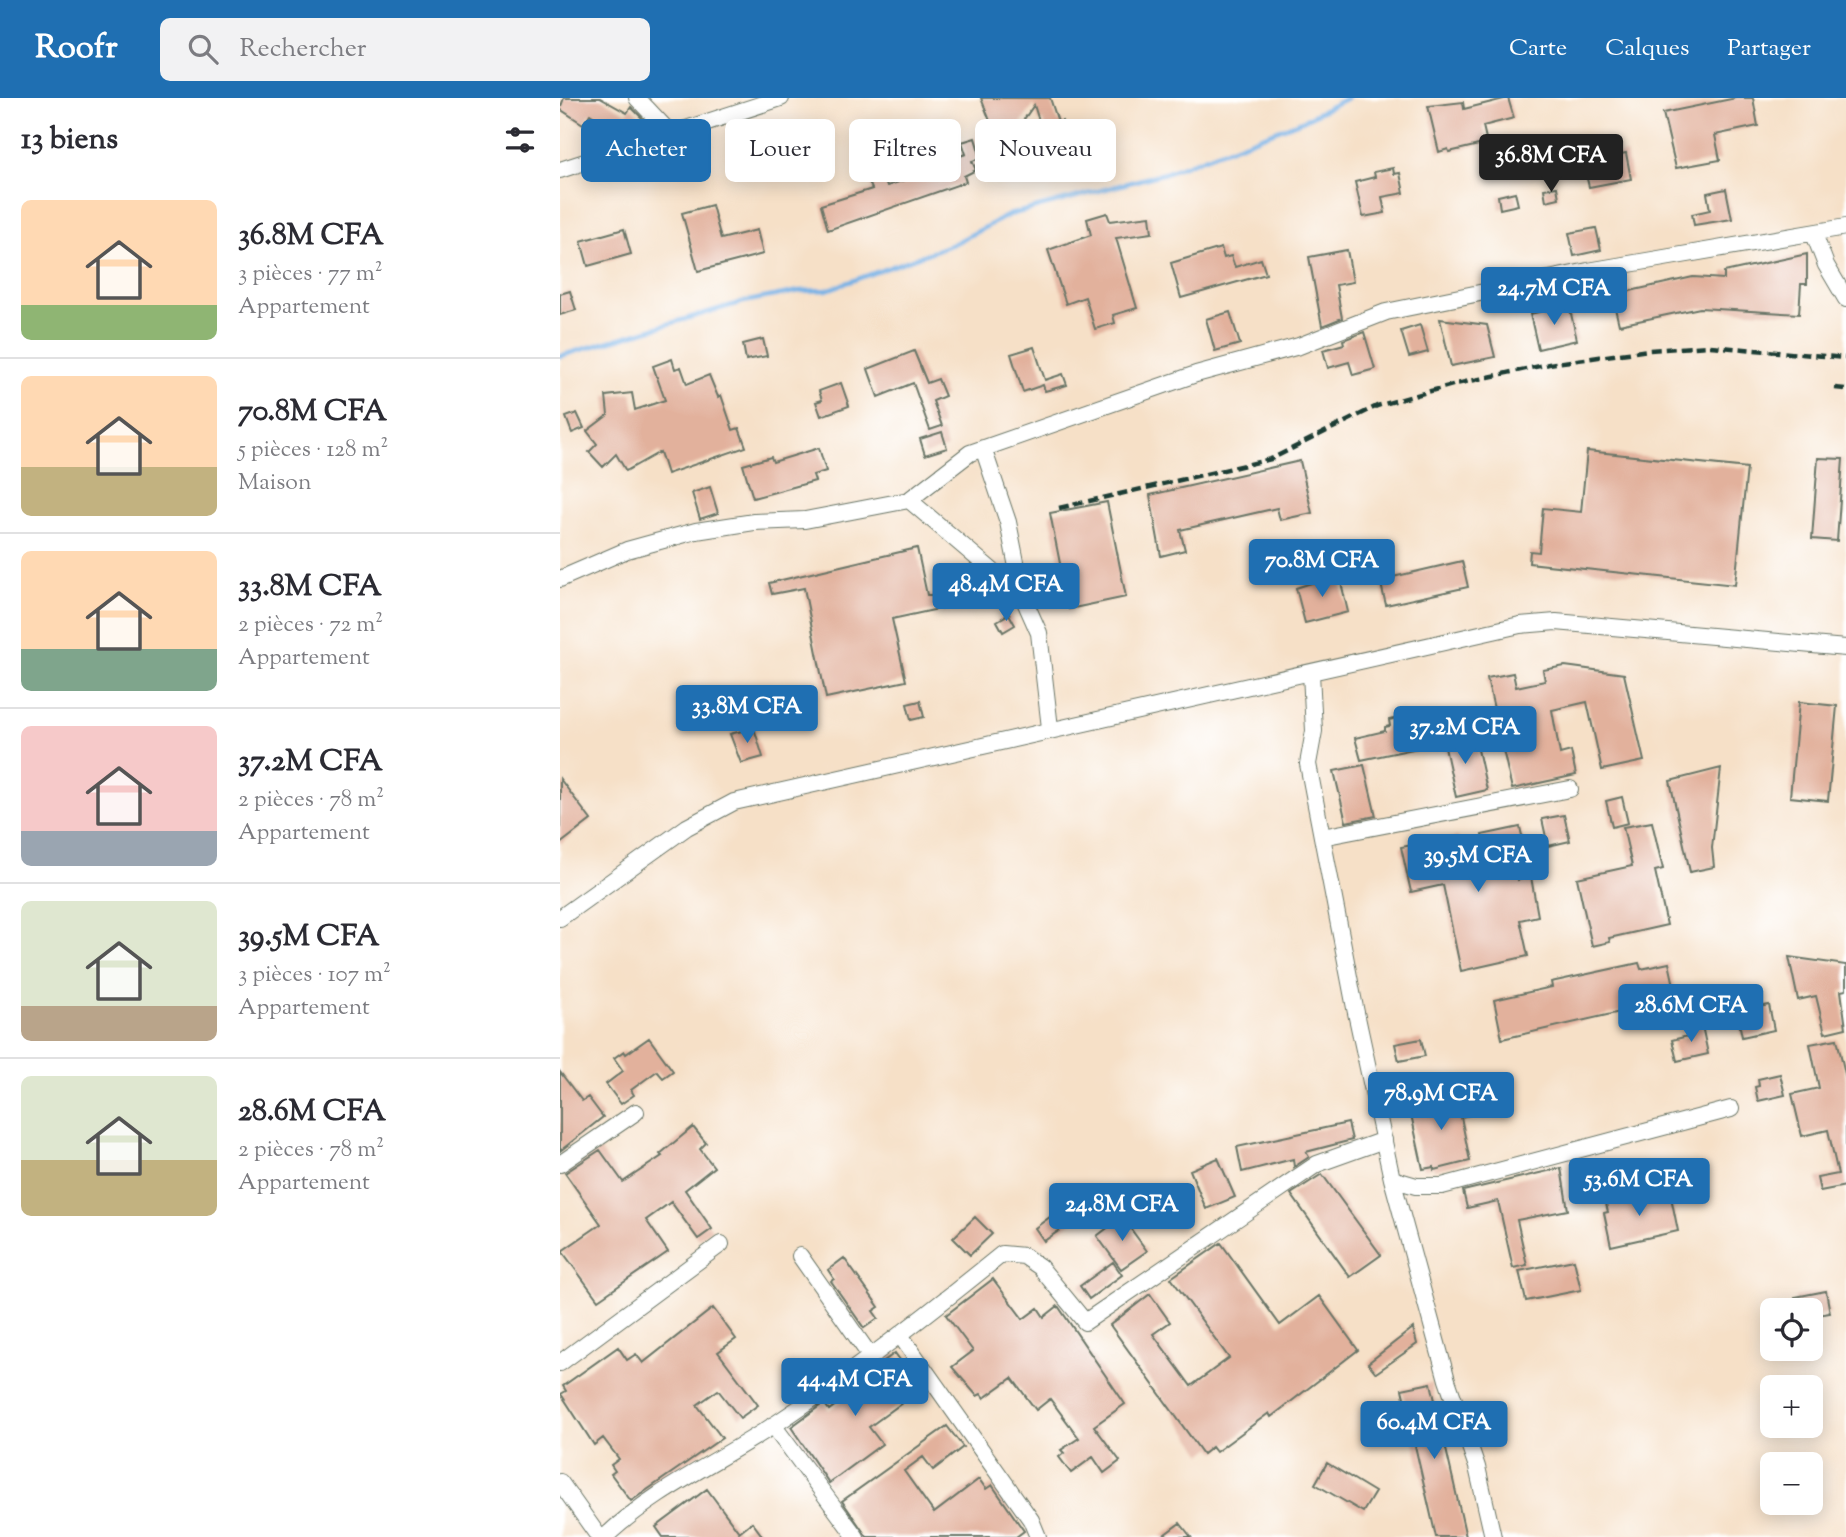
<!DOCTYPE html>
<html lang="fr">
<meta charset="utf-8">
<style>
:root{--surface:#fff;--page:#f2f2f3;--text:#2b2b33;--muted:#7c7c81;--line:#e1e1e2;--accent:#1f6fb2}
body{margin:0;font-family:"Sorts Mill Goudy",serif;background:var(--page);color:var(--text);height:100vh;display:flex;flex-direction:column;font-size:26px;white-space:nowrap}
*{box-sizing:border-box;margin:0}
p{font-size:23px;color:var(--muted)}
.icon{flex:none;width:38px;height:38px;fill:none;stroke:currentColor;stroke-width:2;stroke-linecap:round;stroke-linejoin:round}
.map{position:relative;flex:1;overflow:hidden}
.panel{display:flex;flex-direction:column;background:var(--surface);width:560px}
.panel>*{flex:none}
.hud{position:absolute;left:21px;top:21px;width:665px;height:63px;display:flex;gap:14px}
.controls{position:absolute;left:1200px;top:1200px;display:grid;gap:14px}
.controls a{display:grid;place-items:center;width:63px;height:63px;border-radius:10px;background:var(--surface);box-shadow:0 4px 18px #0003;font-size:35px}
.price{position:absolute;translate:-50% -60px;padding:0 16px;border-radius:7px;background:var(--accent);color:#fff;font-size:23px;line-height:46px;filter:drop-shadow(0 2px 4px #0008)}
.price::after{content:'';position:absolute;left:50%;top:42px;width:21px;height:16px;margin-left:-10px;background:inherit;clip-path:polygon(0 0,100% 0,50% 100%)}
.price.on{background:#222;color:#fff}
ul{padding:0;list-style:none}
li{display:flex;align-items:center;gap:21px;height:175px;padding:0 21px}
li+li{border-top:2px solid var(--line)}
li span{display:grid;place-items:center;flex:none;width:196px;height:140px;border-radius:10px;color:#555}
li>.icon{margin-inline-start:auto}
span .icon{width:84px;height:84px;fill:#fffc;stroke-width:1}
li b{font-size:30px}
h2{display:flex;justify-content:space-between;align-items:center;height:84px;padding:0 21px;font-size:30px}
.tag{padding:0 24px;border-radius:10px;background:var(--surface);box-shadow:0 4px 18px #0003;font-size:24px;line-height:63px}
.tag.on{background:var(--accent);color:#fff}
header{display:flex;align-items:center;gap:42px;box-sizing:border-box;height:98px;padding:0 35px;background:var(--accent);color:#fff}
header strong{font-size:33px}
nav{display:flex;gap:38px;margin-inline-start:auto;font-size:24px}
.search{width:490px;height:63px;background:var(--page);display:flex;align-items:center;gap:18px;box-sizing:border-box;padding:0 24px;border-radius:10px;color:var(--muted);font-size:26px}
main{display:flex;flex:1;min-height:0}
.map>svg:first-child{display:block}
</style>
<header>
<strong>Roofr</strong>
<div class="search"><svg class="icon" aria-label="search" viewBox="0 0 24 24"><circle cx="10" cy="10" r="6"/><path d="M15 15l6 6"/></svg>Rechercher</div>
<nav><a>Carte</a><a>Calques</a><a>Partager</a></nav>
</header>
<main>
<section class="panel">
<h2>13 biens<svg class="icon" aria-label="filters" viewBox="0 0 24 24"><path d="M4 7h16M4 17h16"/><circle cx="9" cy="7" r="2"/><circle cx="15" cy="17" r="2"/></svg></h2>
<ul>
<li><span style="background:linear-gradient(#ffd9b3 75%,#8fb573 0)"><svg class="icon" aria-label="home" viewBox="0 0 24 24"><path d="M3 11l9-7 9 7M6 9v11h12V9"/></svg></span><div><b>36.8M CFA</b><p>3 pièces · 77 m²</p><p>Appartement</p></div></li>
<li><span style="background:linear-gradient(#ffd9b3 65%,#c2b280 0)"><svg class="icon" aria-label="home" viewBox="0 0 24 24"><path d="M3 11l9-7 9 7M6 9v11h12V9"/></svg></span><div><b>70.8M CFA</b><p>5 pièces · 128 m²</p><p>Maison</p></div></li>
<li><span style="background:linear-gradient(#ffd9b3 70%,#7fa58c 0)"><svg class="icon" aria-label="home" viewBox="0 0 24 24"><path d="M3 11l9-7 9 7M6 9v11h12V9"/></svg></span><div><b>33.8M CFA</b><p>2 pièces · 72 m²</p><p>Appartement</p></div></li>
<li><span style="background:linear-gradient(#f6c9c9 75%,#9aa5b1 0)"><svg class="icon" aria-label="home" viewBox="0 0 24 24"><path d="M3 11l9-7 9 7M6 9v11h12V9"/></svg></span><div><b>37.2M CFA</b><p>2 pièces · 78 m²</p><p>Appartement</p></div></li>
<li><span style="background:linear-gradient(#dfe7d0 75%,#b9a48a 0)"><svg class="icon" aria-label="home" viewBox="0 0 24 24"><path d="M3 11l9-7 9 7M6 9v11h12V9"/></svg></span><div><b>39.5M CFA</b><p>3 pièces · 107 m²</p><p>Appartement</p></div></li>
<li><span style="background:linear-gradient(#dfe7d0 60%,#c2b280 0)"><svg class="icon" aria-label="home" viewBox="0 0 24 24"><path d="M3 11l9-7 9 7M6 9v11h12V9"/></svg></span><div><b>28.6M CFA</b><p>2 pièces · 78 m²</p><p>Appartement</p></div></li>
</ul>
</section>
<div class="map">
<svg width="1286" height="1439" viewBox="0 0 1286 1439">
<rect width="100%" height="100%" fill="#fff"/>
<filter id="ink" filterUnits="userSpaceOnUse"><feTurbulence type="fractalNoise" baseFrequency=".0143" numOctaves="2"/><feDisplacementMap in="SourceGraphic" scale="14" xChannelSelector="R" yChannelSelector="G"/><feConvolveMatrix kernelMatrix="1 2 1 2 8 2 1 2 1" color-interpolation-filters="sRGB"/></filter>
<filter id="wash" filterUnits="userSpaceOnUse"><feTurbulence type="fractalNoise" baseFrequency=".00686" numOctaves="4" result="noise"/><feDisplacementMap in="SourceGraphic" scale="28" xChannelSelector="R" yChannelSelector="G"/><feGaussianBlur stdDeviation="1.57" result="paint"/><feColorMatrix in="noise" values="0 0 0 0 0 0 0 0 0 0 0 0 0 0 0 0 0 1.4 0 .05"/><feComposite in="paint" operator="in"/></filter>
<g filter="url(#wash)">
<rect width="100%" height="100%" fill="#f6e0c7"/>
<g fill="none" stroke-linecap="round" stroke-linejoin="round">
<path stroke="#75b1e6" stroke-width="4.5" d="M0,258l183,-54 57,-11 27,-1 126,-46 56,-29 156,-42 137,-52 45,-23"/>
</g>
<g id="blocks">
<path fill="#e2b19c" d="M4,0h36l27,15 4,-6 14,14 -8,13 -11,3 -36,-23 -7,10 -23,-15z
M421,0h69l8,24 4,-1 9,29 -17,5 -11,-35 -4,1 -5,-16 -19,27 -19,4z
M948,0l6,20 -31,8 4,17 -38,9 -1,-3 -9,3 -11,-46 35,-4 1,7z
M1193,0l5,28 -43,9 5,25 -44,8 -13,-55 73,-15z
M415,40l6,20 -9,3 4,9 -12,6 2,6 -138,48 -7,-25 51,-16 -7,-17 15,-5 7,19 56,-19 -2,-5 25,-8 -4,-12z
M947,55l2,11 -15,3 -2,-11z
M1066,55l5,26 -42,8 -6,-25z
M833,70l1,6 6,-1 4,20 -22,4 3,16 -22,4 -8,-35 20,-5 -1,-5z
M997,89l2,11 -13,3 -2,-12z
M1166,91l6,30 -38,6 -2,-11 18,-4 -3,-17z
M955,94l3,13 -18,4 -2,-13z
M152,107l9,34 36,-9 6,24 -65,17 -16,-58z
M547,115l3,8 40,-5 2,17 -36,5 21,70 -24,7 2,8 -20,6 -10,-32 -19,7 -18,-54 43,-15 -4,-16z
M1036,130l5,22 -27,6 -5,-23z
M64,131l7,25 -43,12 -7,-25z
M661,150l3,10 7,-2 4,11 26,-8 5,15 -85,24 -10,-35z
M787,152l6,32 -17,3 6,33 -20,8 -13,-69z
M1247,156v30h-6l-2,30 -99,-6 -81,17 -7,-30 81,-18 31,2v-7z
M10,193l6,19 -16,5v-21z
M1009,207l8,35 -39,9 -8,-35z
M670,214l10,32 -25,7 -9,-32z
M880,221l47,6 8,32 -44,9z
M860,227l8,27 -19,5 -8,-26z
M804,234l11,37 -22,6 -4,-13 -21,6 -5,-18 21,-6 -1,-4z
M203,241l4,17 -21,4 -3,-16z
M474,249l11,33 18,-6 4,11 -22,6 -2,-6 -20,7 -12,-38z
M354,253l13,32 11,-4 7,17 -12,5 9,25 -12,4 -17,-47 -35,14 -10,-28z
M112,261l3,10 6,-2 6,17 22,-9 9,22 3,-2 12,35 6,-2 7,19 -79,27 -7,-22 -34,19 -10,-17 -13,13 -14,-15 8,-8 -10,-13 21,-16 -2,-19 26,-3 3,17 30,-10 -12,-34z
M281,285l8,23 -28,10 -5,-14 6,-2 -3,-9z
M17,315l7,15 -12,5 -6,-16z
M382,334l5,16 -22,7 -5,-16z
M259,350l7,23 -13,4 2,6 -62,17 -10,-33 28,-8 2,5z
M1027,353l160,17 -12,117 -206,-22 1,-12 9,1 4,-44 38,4z
M1258,360l25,1 -6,82 -25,-2z
M740,363l12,52 -32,7 -3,-12 -97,22 5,20 -24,6 -11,-61z
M150,389l8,26 -18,6 -8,-26z
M547,404l19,95 -57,12 -19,-96z
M357,450l10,47h14l2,13 -51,11 14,62 -80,17 -22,-110 -32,6 -3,-11z
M902,463l6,26 -82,18 -6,-25z
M779,476l9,38 -43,11 -9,-35z
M449,516l6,11 -12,7 -6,-11z
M1005,568l59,8 20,87 -42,9 -15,-68 -35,8 8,44 11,-3 5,24 -64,14 -14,-61 -33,7 -3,-14 33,-8 -8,-35 26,-5 3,14 29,-6 -2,-11z
M360,603l4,16 -13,3 -4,-16z
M1239,604l38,4 -9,95 -38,-4z
M851,617l1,4 13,-3 7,29 -71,15 -6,-22 30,-7v-4l5,-1 -1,-6z
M194,630l9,29 -22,6 -11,-29z
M915,638l12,54 -31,7 -12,-54z
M804,667l12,51 -30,6 -12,-51z
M1161,670l-9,80 2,19 -24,5 -20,-91z
M0,681l31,41 -31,24z
M1062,699l6,26 -16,4 -6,-26z
M1004,717l6,26 -22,5 -6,-27z
M1092,724l11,47 -8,2 12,54 -58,13 1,4 -18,4 -15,-68 55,-12 -9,-39z
M960,729l6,26 -13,3 5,24 13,-3 7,39 -18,4 8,36 -67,15 -18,-86 -32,7 -10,-45 57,-10 4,19 23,-5 -3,-16z
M1229,859l57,8v25l-5,1 5,37 -21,5 -9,-37 -18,4z
M1079,865l2,6 28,-6 8,36 -175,40 -8,-39 58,-13 -1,-5z
M1209,907l5,25 -32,7 -5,-25z
M1141,923l7,33 -31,7 -5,-21 20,-5 -3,-12z
M89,940l24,33 -10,7 -6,-7 -26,19 3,5 -13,9 -15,-20 17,-13 -9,-13 10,-7 2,3z
M861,941l4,17 -26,5 -4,-17z
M1277,941l9,39v108l-26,5 -3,-13 21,-4 -10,-44 -26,6 -10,-42 27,-6 -9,-44z
M0,974l22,29 6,-4 15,20 -43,34z
M1220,976l5,21 -27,6 -3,-14 4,-1 -1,-7z
M906,997l4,20 -9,2 9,44 -36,9v-3l-11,2 -14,-64z
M788,1025l4,17 -46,12 3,5 -15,10 -1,-8 -51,13 -5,-25z
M133,1029l13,16 -6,6 14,18 -29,23 27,39 -14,10 -27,-37 -25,18 22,32 -70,48 -36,-49 39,-27 -36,-51 35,-23 23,32 39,-26 -2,-2z
M658,1060l17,39 -29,12 -16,-39z
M1001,1070l7,42 -51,10 10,45 -14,3 -15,-67 -31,7 -4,-17z
M762,1076l59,81 -31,22 -59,-83z
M1110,1094l8,39 -67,15 -7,-33 4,-1 -3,-12 26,-6 2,6z
M513,1102l10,14 -39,27 -9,-13z
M415,1119l17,17 -22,21 -17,-17z
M562,1119l25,34 -26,18 -24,-33z
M661,1145l59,82 39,-29 39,54 -87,67 -2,-4 -53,39 -4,-5 -9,7 -93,-129 40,-31 20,28 -17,12 38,52 38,-28 -58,-80z
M284,1160l35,49 -6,4 5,7 -14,10 -33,-47 3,-2 -6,-9z
M1014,1162l7,30 -55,11 -7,-30z
M553,1164l9,13 -33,24 -9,-13z
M433,1181l30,40 15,-11 6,9 14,-11 67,98 -31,22 26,35 -16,12 -11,-16 -22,16 -12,-16 5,-4 -3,-3 18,-12 -29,-39 -14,11 -24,-32 -28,20 -3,-4 -4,2 -25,-29 21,-16 -27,-36z
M1266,1193l4,22 -19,3v-5h-14l-2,-14z
M153,1210l23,31 -18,13 40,53 -18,13 -22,-28 -21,15 25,33 -91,63 -20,-27 4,-3 -4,-6 8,-6 -16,-21 -9,7 -33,-51 5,-3 -3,-5 55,-39 9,13 9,-6 7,9z
M853,1230l4,16 -41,29 -8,-10z
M335,1255l26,36 -52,38 13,17 -53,39 -38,-56 33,-24 5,7 19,-14 -4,-6z
M871,1285l35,154h-30l-34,-148z
M387,1328l16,21 -30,23 -10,-13 -19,14 30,42 45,-34 7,10 6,-4 32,46 -8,6h-149l-25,-36z
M767,1365l48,29 -12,20 -48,-28z
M147,1391l32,43 13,-10 11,15h-100l-7,-10z
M620,1425l11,14h-30z"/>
</g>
</g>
<g filter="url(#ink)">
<use href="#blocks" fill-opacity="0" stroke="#6a7667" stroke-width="2"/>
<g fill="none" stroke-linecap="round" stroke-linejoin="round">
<defs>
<path id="street" d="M77,0l33,35
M0,72l221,-72
M1254,136l12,31 20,34
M423,350l25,74 15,75 16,36 11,95
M349,402l114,97
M0,481l67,-29 69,-19 58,-9 51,-2 104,-20 61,-47 226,-79 103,-28 87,-34 202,-41 258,-44
M751,575l3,58 -6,33 47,244 37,171 55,201 30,87 16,70
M762,739l248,-48
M0,820l127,-91 47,-25 786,-177 36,-3 290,26
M0,1066l76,-52
M832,1081l24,7h26l289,-77
M240,1158l71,101
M340,1237l131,185 7,17
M0,1265l161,-119
M213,1327l83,112
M0,1384l39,55
M45,1439c49,-47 113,-75 169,-112 80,-53 154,-111 228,-171l22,2 16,11 45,55 232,-158 67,-24"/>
</defs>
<use href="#street" stroke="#6a7667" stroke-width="18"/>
<use href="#street" stroke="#fff" stroke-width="16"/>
<path stroke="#1f3d34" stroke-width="4.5" stroke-dasharray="10 5" stroke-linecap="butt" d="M1275,290l11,1
M499,410l212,-49 106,-53 79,-22 93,-20 100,-14 61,-4 136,12"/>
</g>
</g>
</svg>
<div class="controls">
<a><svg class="icon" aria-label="locate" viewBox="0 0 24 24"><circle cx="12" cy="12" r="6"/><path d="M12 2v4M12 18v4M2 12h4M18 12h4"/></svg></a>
<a>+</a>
<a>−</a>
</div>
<b class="price on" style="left:991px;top:96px">36.8M CFA</b>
<b class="price" style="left:994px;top:229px">24.7M CFA</b>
<b class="price" style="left:762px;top:501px">70.8M CFA</b>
<b class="price" style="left:446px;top:525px">48.4M CFA</b>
<b class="price" style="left:187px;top:647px">33.8M CFA</b>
<b class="price" style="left:905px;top:668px">37.2M CFA</b>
<b class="price" style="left:918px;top:796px">39.5M CFA</b>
<b class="price" style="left:1131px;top:946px">28.6M CFA</b>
<b class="price" style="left:881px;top:1034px">78.9M CFA</b>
<b class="price" style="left:1079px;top:1120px">53.6M CFA</b>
<b class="price" style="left:562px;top:1145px">24.8M CFA</b>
<b class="price" style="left:295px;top:1320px">44.4M CFA</b>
<b class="price" style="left:874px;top:1363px">60.4M CFA</b>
<div class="hud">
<a class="tag on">Acheter</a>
<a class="tag">Louer</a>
<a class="tag">Filtres</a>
<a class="tag">Nouveau</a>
</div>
</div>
</main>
